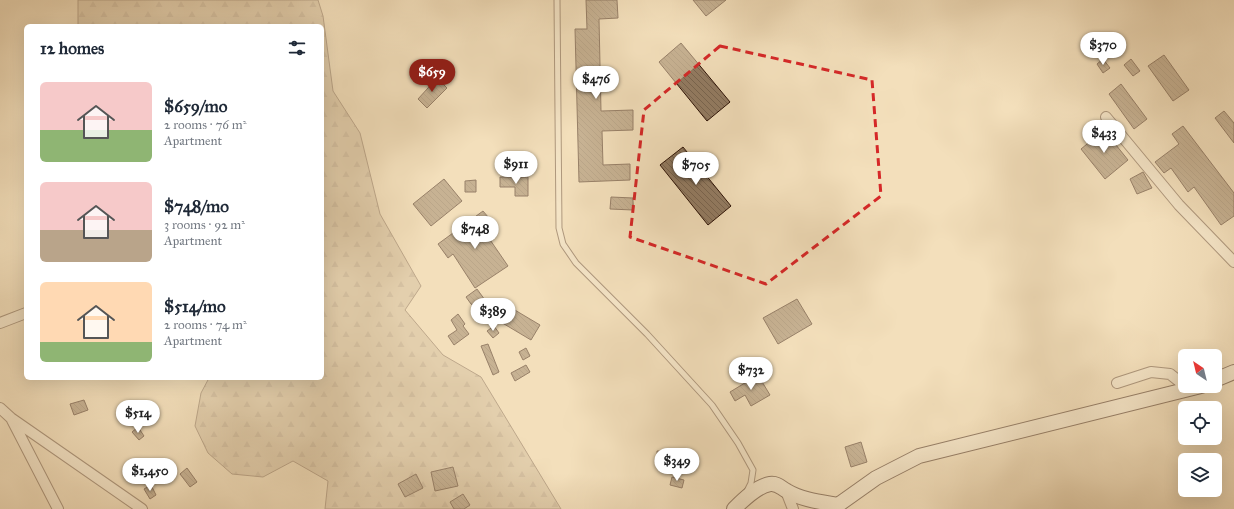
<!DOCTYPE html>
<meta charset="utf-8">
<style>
:root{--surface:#fff;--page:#f6f6f7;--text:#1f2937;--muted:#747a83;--accent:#8f2418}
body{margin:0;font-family:"IM FELL Great Primer",serif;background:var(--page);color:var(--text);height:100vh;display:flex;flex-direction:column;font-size:15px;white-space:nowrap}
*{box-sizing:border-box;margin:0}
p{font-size:13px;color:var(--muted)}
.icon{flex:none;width:22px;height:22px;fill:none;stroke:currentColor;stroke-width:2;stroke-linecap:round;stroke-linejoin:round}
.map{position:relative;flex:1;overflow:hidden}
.sheet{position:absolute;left:24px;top:24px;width:300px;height:356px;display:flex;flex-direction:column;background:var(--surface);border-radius:6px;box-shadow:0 4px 16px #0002}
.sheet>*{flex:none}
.needle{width:26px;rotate:325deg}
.buttons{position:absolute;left:1178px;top:349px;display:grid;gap:8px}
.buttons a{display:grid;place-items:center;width:44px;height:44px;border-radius:6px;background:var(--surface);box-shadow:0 4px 16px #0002;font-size:20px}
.price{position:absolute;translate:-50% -34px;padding:0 9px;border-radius:14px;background:#fff;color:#222;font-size:13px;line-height:26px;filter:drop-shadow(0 1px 2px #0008)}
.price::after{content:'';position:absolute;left:50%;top:24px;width:12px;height:9px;margin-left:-6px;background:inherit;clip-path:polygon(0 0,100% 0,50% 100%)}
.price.current{background:var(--accent);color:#fff}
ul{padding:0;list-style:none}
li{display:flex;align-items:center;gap:12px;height:100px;padding:0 16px}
li span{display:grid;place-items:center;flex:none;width:112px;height:80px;border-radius:6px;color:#555}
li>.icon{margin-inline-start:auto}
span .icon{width:48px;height:48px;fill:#fffc;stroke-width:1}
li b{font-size:17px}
h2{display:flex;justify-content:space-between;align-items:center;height:48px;padding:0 16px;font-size:17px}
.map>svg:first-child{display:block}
</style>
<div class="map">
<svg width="1234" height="509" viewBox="0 0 1234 509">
<defs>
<pattern id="forest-firs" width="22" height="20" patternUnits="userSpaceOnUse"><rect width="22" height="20" fill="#d1bc9c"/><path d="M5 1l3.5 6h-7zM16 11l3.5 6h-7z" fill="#b4a185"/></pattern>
<pattern id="building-back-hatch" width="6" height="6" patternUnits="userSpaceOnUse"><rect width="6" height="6" fill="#937c63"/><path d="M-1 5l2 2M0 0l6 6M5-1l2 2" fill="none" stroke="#78644f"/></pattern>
</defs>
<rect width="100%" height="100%" fill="#f3dfbb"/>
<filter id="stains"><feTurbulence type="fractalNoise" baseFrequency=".005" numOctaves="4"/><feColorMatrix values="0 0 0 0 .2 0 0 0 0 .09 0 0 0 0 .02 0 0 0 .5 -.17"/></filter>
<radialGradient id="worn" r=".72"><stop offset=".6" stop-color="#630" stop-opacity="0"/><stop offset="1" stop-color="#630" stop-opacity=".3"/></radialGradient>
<path fill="url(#forest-firs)" stroke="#7e6650" d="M78,0h240l5,16 10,75 27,42 20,81 41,72 -16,24 38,45 38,22 80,132h-236l3,-28 -35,-20 -30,16 -31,-3 -24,-21 -13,-27 6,-33 8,-15h113v-352h-244z"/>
<path fill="url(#building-back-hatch)" stroke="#2b1004" d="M586,0h31l1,18 -19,1 2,92 32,-1v20l-31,1 1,34 27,-1v16l-51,2 -4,-153h12z
M693,0h33l-20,16z
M681,43l49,59 -23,19 -48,-59z
M1164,55l25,35 -16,11 -25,-35z
M1103,59l7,9 -7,5 -6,-9z
M1131,59l9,12 -7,5 -9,-11z
M437,78l10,10 -20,20 -9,-9z
M1121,84l26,35 -13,10 -25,-35z
M1224,111l10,12v20l-19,-25z
M1183,126l51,67v23l-13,9 -27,-38 -6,5 -17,-24 -7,5 -9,-11 24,-18 -7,-10z
M1104,130l24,30 -23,19 -24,-30z
M683,147l48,59 -23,19 -48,-60z
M1143,172l9,16 -15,6 -7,-15z
M500,177h28v19h-13v-9h-15z
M444,179l18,22 -31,25 -18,-22z
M476,180v12h-11v-11z
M611,197l22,1v12l-23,-1z
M483,211l11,13 -10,7 24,35 -33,22 -22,-34 -5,4 -10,-14z
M477,289l13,18 -7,5 -12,-8 -5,-7z
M797,299l15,25 -34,20 -15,-26z
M503,303l37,22 -9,15 -37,-22z
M458,314l7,10 -2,2 6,8 -15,11 -6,-9 9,-6 -6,-10z
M494,326l5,7 -6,5 -6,-7z
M488,344l11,28 -6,3 -12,-29z
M526,348l4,8 -7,4 -4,-8z
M526,365l4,7 -15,9 -4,-8z
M758,375l12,20 -19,11 -6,-11 -10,6 -5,-9z
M84,400l4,10 -14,5 -4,-11z
M138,427l6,9 -5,4 -7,-8z
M861,442l6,20 -16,5 -6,-20z
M657,451h12l1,14 -13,1z
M453,467l5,19 -23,5 -4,-19z
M187,468l10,14 -7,5 -10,-13z
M416,474l7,14 -18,9 -7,-13z
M672,477l12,3 -2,8 -12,-3z
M151,485l5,10 -6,4 -6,-10z
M463,494l7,11 -6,4h-10l-4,-7z"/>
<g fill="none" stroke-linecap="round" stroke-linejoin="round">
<defs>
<path id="lane" d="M557,0l2,228 4,16 13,19 71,71 65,71 26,38 15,27 -2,13 -4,8"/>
<path id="street" d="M1106,117l73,88 55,57
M0,323l26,-10
M1117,383l34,-11 19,2 15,12
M0,408l11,10 131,91
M12,420l46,89
M786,491l7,18"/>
<path id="secondary" d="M1215,380l19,-8
M734,509c9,-9 23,-23 36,-25 8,-1 11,4 17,7 15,9 34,11 51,14l38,-27 43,-22 282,-70"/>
</defs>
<use href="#lane" stroke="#5d4432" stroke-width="7"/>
<use href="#street" stroke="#5d4432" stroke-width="12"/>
<use href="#secondary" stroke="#2b1004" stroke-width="16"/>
<use href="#lane" stroke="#f7ead3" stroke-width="5"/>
<use href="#street" stroke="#f7ead3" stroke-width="10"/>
<use href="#secondary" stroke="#f7ead3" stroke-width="14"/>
</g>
<path d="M0 0H1234V509H0ZM720,46l152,34 9,116 -115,88 -136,-47 14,-127z" fill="#f3dfbb" fill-opacity=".55" fill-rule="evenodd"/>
<path fill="none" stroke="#d62828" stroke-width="3" stroke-dasharray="8 5" stroke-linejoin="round" d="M720,46l152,34 9,116 -115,88 -136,-47 14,-127z"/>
<rect width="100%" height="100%" filter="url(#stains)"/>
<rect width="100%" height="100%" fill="url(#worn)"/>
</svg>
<div class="buttons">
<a><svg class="needle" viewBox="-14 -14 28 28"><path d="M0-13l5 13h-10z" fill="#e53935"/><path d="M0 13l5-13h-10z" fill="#747a83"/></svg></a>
<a><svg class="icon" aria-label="locate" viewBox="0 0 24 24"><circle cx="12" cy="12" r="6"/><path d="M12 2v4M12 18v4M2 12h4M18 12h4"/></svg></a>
<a><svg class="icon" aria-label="layers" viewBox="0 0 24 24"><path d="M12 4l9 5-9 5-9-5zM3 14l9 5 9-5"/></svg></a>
</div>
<b class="price" style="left:1103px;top:66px">$370</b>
<b class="price current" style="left:432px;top:93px">$659</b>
<b class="price" style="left:596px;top:100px">$476</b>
<b class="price" style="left:1104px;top:154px">$433</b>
<b class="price" style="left:516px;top:185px">$911</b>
<b class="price" style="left:696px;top:186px">$705</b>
<b class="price" style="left:475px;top:250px">$748</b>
<b class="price" style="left:493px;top:332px">$389</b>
<b class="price" style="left:751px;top:391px">$732</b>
<b class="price" style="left:138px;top:434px">$514</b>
<b class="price" style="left:677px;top:482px">$349</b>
<b class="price" style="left:150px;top:492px">$1,450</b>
<section class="sheet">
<h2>12 homes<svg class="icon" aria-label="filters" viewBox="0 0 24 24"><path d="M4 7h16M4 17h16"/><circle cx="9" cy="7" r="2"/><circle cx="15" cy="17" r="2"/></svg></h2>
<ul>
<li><span style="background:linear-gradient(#f6c9c9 60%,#8fb573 0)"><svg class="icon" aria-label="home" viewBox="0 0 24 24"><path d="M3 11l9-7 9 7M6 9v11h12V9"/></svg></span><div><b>$659/mo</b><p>2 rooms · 76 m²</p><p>Apartment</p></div></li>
<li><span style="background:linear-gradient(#f6c9c9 60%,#b9a48a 0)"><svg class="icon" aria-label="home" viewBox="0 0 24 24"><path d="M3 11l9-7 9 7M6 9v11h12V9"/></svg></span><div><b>$748/mo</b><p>3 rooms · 92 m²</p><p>Apartment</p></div></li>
<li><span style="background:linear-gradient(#ffd9b3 75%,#8fb573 0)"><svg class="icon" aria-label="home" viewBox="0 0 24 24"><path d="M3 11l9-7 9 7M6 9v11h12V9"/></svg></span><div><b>$514/mo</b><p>2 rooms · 74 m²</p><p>Apartment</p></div></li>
</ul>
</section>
</div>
